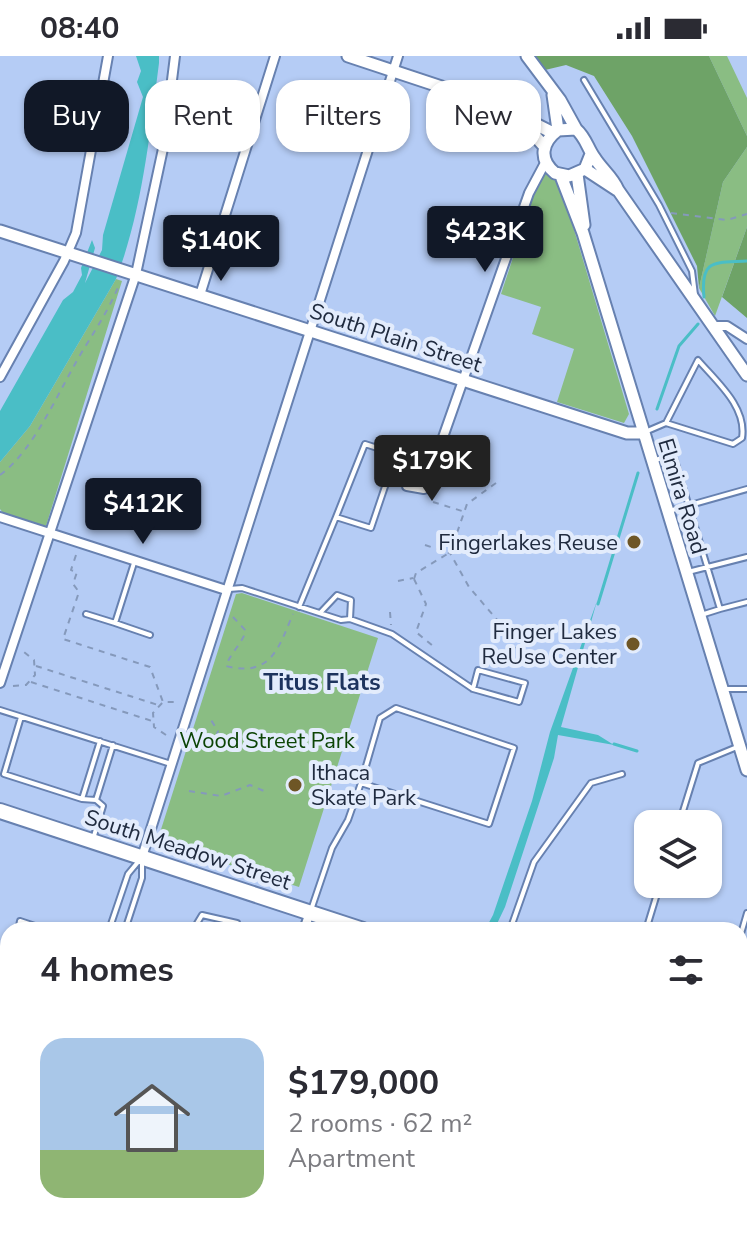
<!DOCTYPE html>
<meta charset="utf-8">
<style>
:root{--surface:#fff;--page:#f2f2f3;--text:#2b2b33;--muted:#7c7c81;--accent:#111827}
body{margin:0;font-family:"Nunito Sans",sans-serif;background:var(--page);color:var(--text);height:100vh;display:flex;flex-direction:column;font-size:30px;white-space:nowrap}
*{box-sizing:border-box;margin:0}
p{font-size:26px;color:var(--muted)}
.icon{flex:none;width:44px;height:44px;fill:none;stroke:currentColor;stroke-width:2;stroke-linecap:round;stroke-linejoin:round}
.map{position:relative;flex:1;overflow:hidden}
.drawer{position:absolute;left:0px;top:866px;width:748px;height:314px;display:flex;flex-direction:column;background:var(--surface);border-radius:24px 24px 0 0;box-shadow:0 2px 6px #0004}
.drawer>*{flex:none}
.banner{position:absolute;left:24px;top:24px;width:700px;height:72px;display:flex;gap:16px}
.tools{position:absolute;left:634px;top:754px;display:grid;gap:16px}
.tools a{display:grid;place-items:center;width:88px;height:88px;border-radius:16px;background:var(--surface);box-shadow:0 2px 6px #0004;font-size:40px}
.price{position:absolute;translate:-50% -68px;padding:0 18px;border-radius:8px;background:var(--accent);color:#fff;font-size:26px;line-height:52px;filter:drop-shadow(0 2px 4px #0008)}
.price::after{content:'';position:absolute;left:50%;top:48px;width:24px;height:18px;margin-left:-12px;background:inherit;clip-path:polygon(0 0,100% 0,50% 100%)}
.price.current{background:#222;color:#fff}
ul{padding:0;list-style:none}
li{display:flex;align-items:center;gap:24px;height:200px;padding:0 40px}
li span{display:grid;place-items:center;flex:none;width:224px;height:160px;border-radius:24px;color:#555}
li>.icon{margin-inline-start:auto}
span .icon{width:96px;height:96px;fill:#fffc;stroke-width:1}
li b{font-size:34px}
h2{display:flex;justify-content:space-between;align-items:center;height:96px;padding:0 40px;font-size:34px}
.tag{padding:0 28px;border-radius:24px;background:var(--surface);box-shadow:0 2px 6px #0004;font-size:28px;line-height:72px}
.tag.current{background:var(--accent);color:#fff}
.status{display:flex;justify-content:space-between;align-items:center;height:56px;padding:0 40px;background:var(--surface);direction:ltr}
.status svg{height:22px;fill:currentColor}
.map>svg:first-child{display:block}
</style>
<div class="status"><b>08:40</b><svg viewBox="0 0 49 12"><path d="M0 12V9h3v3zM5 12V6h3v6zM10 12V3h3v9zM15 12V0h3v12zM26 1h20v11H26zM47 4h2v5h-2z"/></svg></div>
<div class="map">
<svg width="747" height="1179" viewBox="0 0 747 1179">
<rect width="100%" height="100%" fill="#b5ccf5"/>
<path fill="#8abd83" d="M709,0h18l20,42v38z
M747,91v80l-32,89 -16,-28 24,-106z
M546,115l15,15 68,228 -5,9 -67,-21 17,-53 -42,-15 9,-27 -40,-13 34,-103z
M116,223l6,2 -76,245 -43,-13 -3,-4v-47l30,-36z
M242,537l136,45 -79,249 -142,-45 79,-248z"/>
<path fill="#6ea367" d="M535,0h174l38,80v11l-24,35 -24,106 -2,-22 -65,-130 -38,-60 -28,-11 -21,5z
M747,171v91l-25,-21z"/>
<path fill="#4abec6" d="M136,0h23v7c-9,70 -17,149 -43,216l-86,147 -30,36v-51l63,-111 10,-8 9,-17 -1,-7 11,-28 3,8 -10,35 17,-33 1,-15 40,-138 -6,-15 4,-11z
M597,545l-36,126 37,8 16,10 -56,-10 -4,23 -49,149 -11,23h-9l8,-15 39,-114 18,-69z"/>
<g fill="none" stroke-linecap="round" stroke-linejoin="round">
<path stroke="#4abec6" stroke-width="3" d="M704,241c-4,-39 11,-34 43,-36
M657,353l22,-63 19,-22
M598,548l40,-131
M614,688l23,7"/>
<defs>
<path id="lane" d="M584,24l75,125 33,66 3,24
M645,376l21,-9 67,21 9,-6c5,-31 -25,-56 -44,-78l-32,63
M653,405l20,-7 47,155 -19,6
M669,455l78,-22
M688,516l59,-15
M229,533l13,-1 99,32 9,-1 1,-19 -14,-5 -17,18
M299,551l37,-90 35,11 25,-74 -31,-10 -29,73
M720,553l27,-7
M86,558l29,9 19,-60
M350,563l42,15 81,55 46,13 6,-19 -47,-13 -5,19
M115,567l35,12
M724,633h23
M0,654l171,54
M21,661l-17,57 78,25 14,1 17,-55
M82,743l18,-58
M679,768l19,-61 39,-16
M93,783l10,-33 -7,-6
M311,854l21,-62 16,-28 13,-37 19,-65 16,-10 118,40 -25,76 -128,-41
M18,874l2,-9 27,9
M109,874l19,-56 10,-12
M125,874l17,-52v-18
M193,874l9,-15 35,8
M510,874l24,-68 57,-79 31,-9
M646,874l14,-46
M740,881l7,-24
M0,927l8,-24
M740,1000c7,-20 -4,-42 7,-62
M740,1055l7,-18
M740,1061l7,3
M740,1116l7,3
M0,1122l8,2
M740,1170l7,2
M104,1172l21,7
M451,1172l22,7
M210,1179l3,-7
M362,1179l2,-7
M514,1179l3,-7
M543,1179l2,-7
M578,1179l3,-7
M608,1179l2,-7
M695,1179l2,-7"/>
<path id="street" d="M200,239l75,-239
M714,270h13l20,13
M0,321l64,-116 12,-28 32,-177
M435,404l94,-267 16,-30
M435,404l-5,23 -6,6 -17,-3 -1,-15z
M0,461l226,73
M0,627l136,-409 28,-130 11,-88
M142,801l256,-801
M304,874l6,-18
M0,975l8,3
M740,1144l7,2
M400,1179l2,-7
M419,1179l2,-7"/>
<path id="secondary" d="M348,0l154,51 51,26
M527,0l33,44 16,29
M553,39l5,35
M516,59l28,31
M558,74l18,-1c10,9 11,18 18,28 8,13 18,19 24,33l129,185
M558,74c-16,12 -20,29 -3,43l14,3 16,-7 6,-15
M585,113l32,21
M577,118l7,51
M561,120l22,57 164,537
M0,175l627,202h15"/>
<path id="highway" d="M0,755l363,119
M740,1008l7,5"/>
</defs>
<use href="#lane" stroke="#6781b0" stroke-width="8"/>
<use href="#street" stroke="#6781b0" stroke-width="12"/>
<use href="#secondary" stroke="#6781b0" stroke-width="15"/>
<use href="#highway" stroke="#6781b0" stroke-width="18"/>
<path stroke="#8599bb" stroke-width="2" stroke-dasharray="6 6" stroke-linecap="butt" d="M671,157l56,7 20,-6
M0,419c36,-26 61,-90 85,-128 14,-23 24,-38 35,-64
M496,427l-29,21 -17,49 19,34 47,55 -7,27
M433,446l29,9
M425,489l24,8
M76,499l-5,15 6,2 -4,12 6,8 -16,47 87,28 13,35
M414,523l12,25 -10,28 17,14 -3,3
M414,523l2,-6 33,-20
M398,525l15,-3
M390,556l1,13
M233,561l13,14c-5,14 -15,21 -20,35 46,12 53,-20 67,-52
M36,610l122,39
M31,626l121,39
M13,630l13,-1 9,-10 -1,-15 -10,-8
M166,679l-12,-8 -1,-14 10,-11h14
M205,684l11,-3 2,-6 -7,-11
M189,735l32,5 29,-11 14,6"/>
<use href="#lane" stroke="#fff" stroke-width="4"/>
<use href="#street" stroke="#fff" stroke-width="8"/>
<use href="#secondary" stroke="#fff" stroke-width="11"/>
<use href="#highway" stroke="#fff" stroke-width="14"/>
</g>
<g fill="#6e5626" stroke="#e3ecfc" stroke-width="3">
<circle cx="634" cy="486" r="8"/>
<circle cx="633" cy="588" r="8"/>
<circle cx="295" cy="729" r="8"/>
</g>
<g text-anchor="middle" stroke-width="8" stroke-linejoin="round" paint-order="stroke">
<g font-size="22" fill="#202b3f" stroke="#e3ecfc">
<text transform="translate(396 281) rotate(18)" y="8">South Plain Street</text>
<text transform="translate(683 440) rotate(73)" y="8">Elmira Road</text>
<text transform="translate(188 793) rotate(18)" y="8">South Meadow Street</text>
</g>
<g font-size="22" fill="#202b3f" stroke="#e3ecfc" text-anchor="end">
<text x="618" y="494">Fingerlakes Reuse</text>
<text x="617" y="583">Finger Lakes<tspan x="617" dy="25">ReUse Center</tspan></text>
<text x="311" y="724" text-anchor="start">Ithaca<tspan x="311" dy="25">Skate Park</tspan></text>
</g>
<g font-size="22" fill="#0c4405" stroke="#e3ecfc">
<text x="267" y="692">Wood Street Park</text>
</g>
<g font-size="24" font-weight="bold" fill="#1d335d" stroke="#e3ecfc">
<text x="322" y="634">Titus Flats</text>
</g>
</g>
</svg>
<div class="tools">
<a><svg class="icon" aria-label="layers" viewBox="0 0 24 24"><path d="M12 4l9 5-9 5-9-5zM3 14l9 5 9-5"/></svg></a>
</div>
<b class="price" style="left:485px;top:218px">$423K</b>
<b class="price" style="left:221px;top:227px">$140K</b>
<b class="price current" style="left:432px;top:447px">$179K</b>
<b class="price" style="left:143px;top:490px">$412K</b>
<div class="banner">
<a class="tag current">Buy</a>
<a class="tag">Rent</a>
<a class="tag">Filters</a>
<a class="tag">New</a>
</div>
<section class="drawer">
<h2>4 homes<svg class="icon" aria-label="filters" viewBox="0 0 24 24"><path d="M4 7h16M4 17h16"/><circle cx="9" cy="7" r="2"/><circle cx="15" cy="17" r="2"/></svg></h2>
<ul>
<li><span style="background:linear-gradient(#a9c7e8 70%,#8fb573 0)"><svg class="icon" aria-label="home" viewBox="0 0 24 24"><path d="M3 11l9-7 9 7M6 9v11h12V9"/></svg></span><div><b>$179,000</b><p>2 rooms · 62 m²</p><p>Apartment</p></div></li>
</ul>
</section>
</div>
